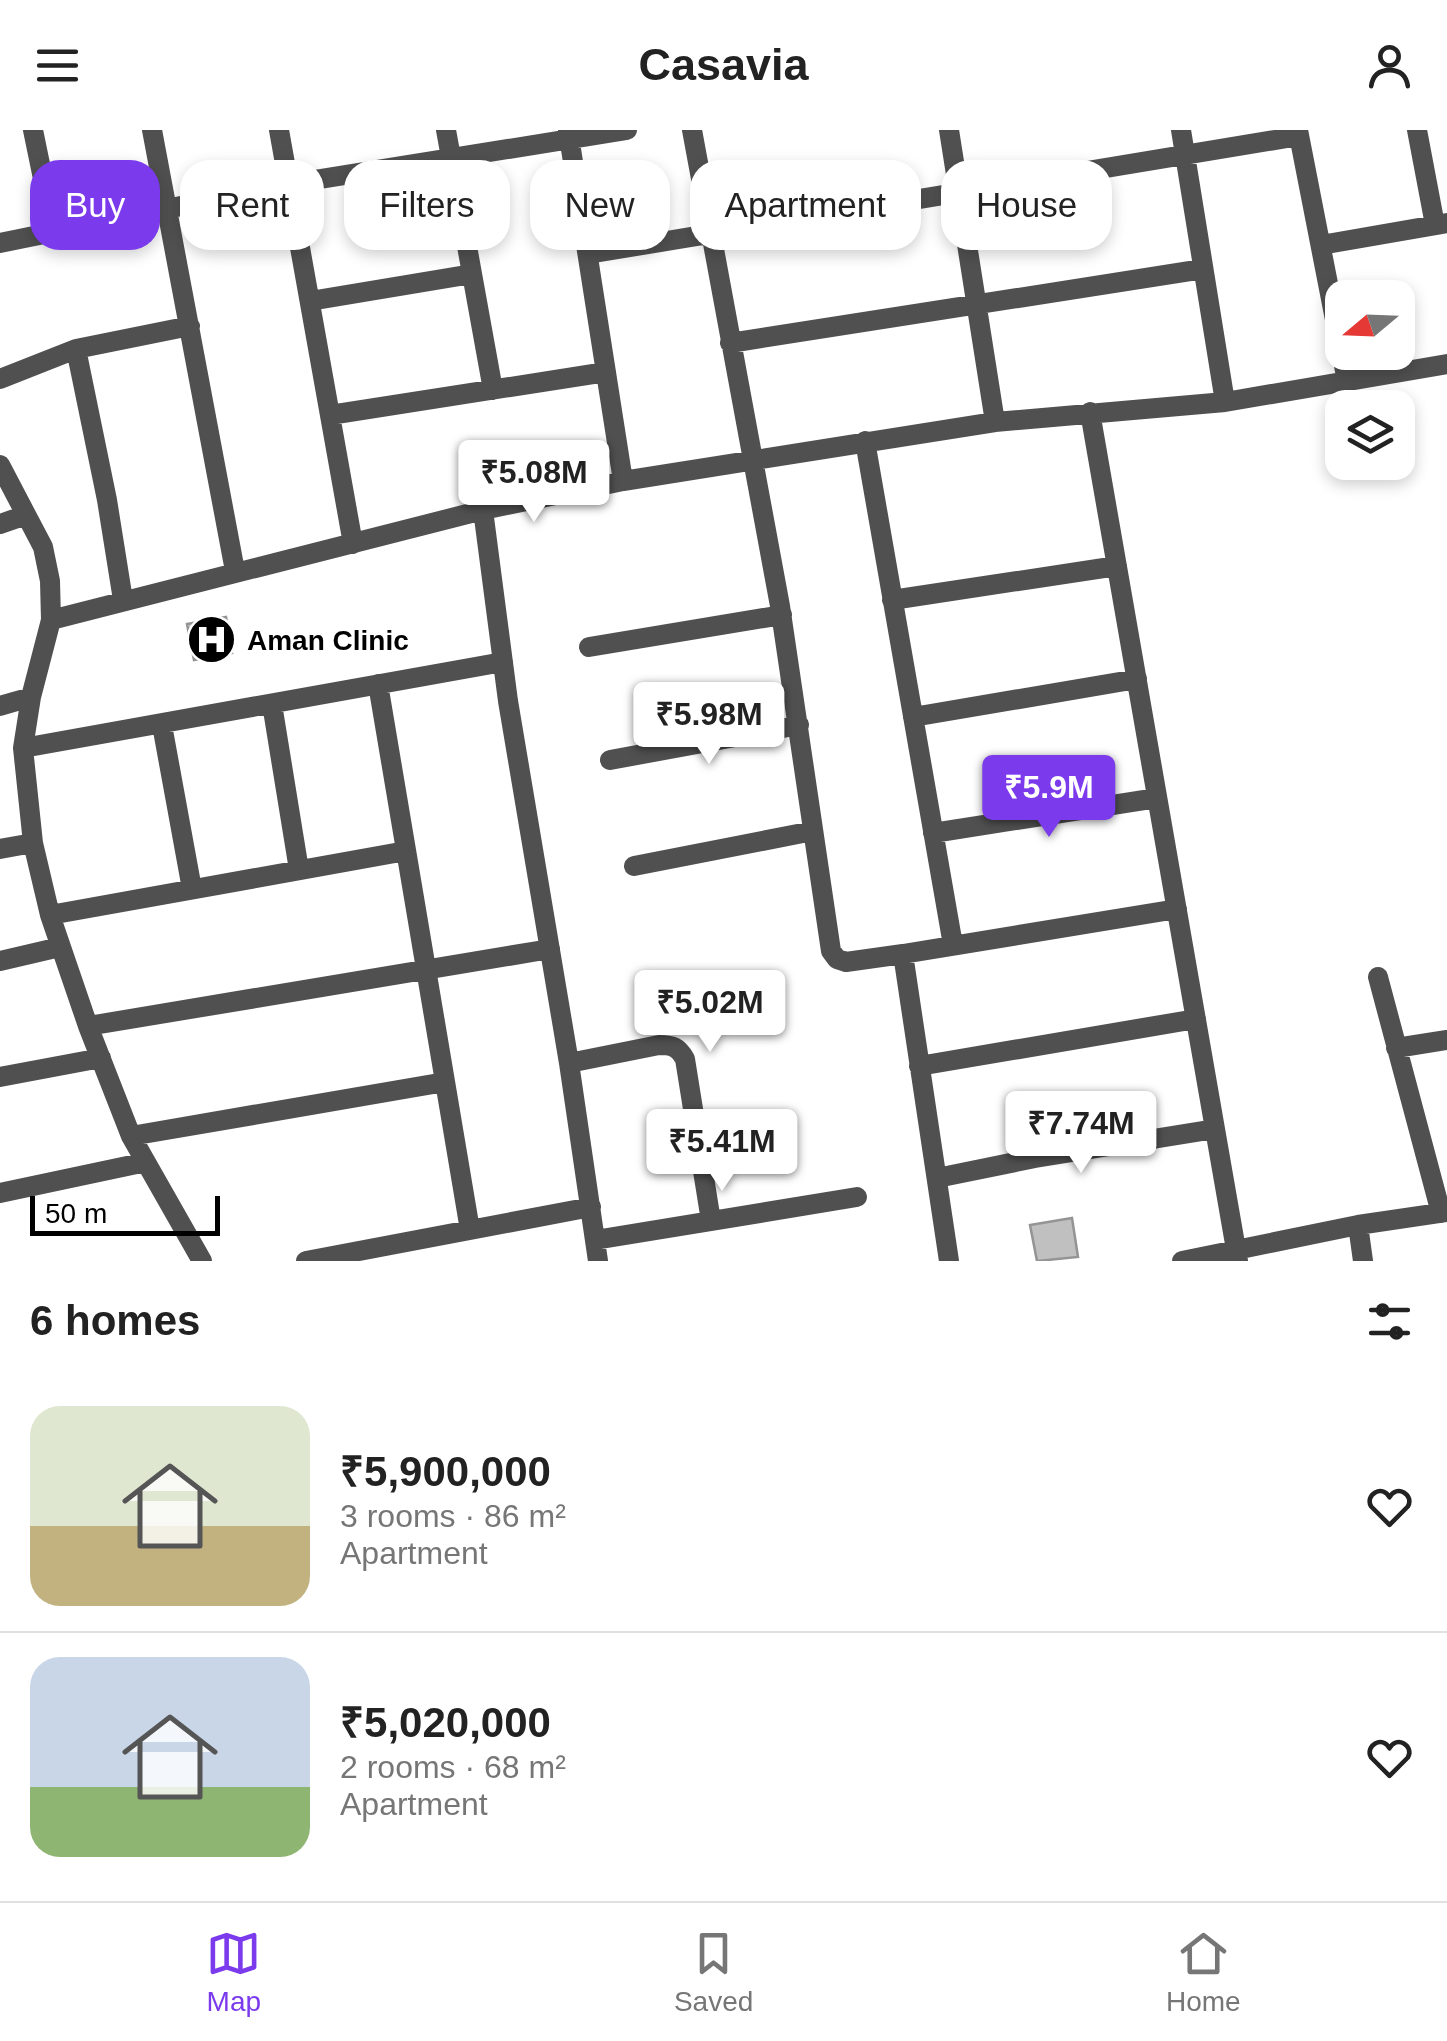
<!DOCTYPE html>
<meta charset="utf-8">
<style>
:root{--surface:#fff;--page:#f6f6f6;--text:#222;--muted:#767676;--line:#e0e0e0;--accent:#7c3aed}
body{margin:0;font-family:Arial,sans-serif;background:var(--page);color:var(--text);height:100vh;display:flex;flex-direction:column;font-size:38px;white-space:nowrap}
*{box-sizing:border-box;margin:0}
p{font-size:32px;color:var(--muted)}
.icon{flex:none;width:55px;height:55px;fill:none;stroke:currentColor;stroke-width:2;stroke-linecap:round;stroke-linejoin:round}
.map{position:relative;height:1131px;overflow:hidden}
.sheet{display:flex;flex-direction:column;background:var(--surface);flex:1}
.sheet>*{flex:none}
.banner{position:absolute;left:30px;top:30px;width:1388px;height:90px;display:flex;gap:20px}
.needle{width:65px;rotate:251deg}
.controls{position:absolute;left:1325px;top:150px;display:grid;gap:20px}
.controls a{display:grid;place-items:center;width:90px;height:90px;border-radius:20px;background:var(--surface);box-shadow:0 5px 15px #0003;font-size:50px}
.scale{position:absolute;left:30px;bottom:25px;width:190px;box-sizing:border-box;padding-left:10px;border:5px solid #000;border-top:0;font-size:28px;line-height:35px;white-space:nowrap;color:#000;-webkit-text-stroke:8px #fff;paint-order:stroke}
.price{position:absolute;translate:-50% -85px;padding:0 22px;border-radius:10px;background:#fff;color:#222;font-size:32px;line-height:65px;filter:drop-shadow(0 2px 5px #0008)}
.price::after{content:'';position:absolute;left:50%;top:60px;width:30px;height:22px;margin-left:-15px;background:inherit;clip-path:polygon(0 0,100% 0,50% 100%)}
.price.on{background:var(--accent);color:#fff}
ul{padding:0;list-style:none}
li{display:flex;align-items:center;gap:30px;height:250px;padding:0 30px}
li+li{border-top:2px solid var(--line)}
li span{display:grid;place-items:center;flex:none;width:280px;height:200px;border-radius:30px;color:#555}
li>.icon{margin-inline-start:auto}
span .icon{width:120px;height:120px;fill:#fffc;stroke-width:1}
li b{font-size:42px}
h2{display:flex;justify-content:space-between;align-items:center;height:120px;padding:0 30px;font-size:42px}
.chip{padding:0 35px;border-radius:30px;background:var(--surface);box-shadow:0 5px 15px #0003;font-size:35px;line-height:90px}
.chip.on{background:var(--accent);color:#fff}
header{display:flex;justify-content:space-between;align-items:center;height:130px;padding:0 30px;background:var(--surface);font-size:45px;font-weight:600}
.tab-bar{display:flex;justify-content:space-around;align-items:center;height:140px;border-top:2px solid var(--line);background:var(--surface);font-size:28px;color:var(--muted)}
.tab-bar a{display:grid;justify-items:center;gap:5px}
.tab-bar .on{color:var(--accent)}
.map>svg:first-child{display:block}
</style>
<header><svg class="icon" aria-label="menu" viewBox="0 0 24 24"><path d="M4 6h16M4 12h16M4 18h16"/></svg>Casavia<svg class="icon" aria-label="person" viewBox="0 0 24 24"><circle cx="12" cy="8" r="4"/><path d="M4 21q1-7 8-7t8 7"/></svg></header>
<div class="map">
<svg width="1447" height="1131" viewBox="0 0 1447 1131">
<rect width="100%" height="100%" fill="#fff"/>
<path fill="#c0c0c0" stroke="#949494" stroke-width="2.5" d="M226,487l6,36 -38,7 -7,-36z
M1072,1088l6,39 -41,4 -7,-36z"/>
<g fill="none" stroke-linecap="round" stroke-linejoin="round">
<path stroke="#505050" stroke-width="20" d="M33,0l21,102
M152,0l83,441
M279,0l74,414
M446,0l47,260
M692,0l88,476 51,345 6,8 9,3 57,-8 46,307
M949,0l46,292
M1181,0l44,272
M1298,0l49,251
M1417,0l18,95
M0,113l289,-59 338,-54
M1321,115l126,-22
M588,124l711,-118
M310,171l162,-27
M730,213l473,-74
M76,219l31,151 16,100
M0,249l76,-30 114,-23
M1090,282l148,849
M330,285l276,-43
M865,311l88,504
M0,335l43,82 7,34 1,39 -20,77 -8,51 10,95 17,72 38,111 43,110 71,125
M623,351l372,-59 230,-20 222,-38
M483,380l25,191 61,362 29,198
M0,394l26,-9
M892,470l225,-34
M51,490l432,-110 140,-29 -55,-351
M589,517l193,-32
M378,554l92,546
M272,574l27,166
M0,576l31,-9
M913,587l224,-38
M162,595l30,164
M23,618l480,-86
M610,630l189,-35
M933,703l224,-35
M0,719l33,-6
M634,736l179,-35
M50,785l356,-64
M903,824l274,-45
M0,831l60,-14
M1378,847l63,236
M88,896l462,-77
M1396,918l51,-8
M569,933l90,-18c14,0 19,2 26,14l26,162
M919,936l277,-47
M0,947l101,-19
M131,1006l314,-54
M937,1048l98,-20 180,-29
M0,1063l146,-31
M1358,1095l5,36
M595,1110l262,-43
M306,1131l285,-54
M1182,1131l176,-36 89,-13"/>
</g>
<defs>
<symbol id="hospital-disc" viewBox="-11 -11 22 22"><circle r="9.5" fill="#000" stroke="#fff"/><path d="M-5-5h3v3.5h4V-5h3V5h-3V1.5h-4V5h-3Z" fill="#fff"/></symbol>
</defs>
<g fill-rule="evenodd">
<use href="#hospital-disc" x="184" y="482" width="55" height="55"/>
</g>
<g text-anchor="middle" stroke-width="9" stroke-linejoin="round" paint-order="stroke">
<g font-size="28" font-weight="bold" fill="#000" stroke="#fff" text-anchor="start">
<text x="247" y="520">Aman Clinic</text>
</g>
</g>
</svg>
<div class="controls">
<a><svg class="needle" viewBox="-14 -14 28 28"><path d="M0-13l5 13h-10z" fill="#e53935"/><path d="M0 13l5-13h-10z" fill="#767676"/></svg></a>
<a><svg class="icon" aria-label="layers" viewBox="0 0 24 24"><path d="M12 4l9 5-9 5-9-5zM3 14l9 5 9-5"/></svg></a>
</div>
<div class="scale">50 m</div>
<b class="price" style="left:534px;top:395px">₹5.08M</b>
<b class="price" style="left:709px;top:637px">₹5.98M</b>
<b class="price on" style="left:1049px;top:710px">₹5.9M</b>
<b class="price" style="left:710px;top:925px">₹5.02M</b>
<b class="price" style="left:1081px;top:1046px">₹7.74M</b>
<b class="price" style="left:722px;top:1064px">₹5.41M</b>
<div class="banner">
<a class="chip on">Buy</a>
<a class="chip">Rent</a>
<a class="chip">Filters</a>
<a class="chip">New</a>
<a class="chip">Apartment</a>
<a class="chip">House</a>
</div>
</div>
<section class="sheet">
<h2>6 homes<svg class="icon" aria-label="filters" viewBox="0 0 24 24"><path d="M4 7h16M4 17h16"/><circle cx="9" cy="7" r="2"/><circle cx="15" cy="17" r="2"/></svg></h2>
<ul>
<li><span style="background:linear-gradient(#dfe7d0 60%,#c2b280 0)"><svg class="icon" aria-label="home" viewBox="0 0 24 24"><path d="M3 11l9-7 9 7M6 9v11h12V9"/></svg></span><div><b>₹5,900,000</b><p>3 rooms · 86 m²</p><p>Apartment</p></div><svg class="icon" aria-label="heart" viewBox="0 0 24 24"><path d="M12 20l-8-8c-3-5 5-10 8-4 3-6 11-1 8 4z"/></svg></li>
<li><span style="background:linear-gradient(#c9d6e8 65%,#8fb573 0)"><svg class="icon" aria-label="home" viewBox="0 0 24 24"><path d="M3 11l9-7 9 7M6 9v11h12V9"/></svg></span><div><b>₹5,020,000</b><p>2 rooms · 68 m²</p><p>Apartment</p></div><svg class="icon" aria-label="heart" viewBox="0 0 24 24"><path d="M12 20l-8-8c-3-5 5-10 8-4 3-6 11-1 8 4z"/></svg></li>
</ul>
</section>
<nav class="tab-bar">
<a class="on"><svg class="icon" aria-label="map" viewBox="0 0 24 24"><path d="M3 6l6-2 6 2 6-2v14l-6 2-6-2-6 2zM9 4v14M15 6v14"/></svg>Map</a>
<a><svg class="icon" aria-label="saved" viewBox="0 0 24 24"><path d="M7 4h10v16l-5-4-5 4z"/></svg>Saved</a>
<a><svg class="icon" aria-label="home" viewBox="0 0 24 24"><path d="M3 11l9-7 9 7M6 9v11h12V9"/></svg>Home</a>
</nav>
